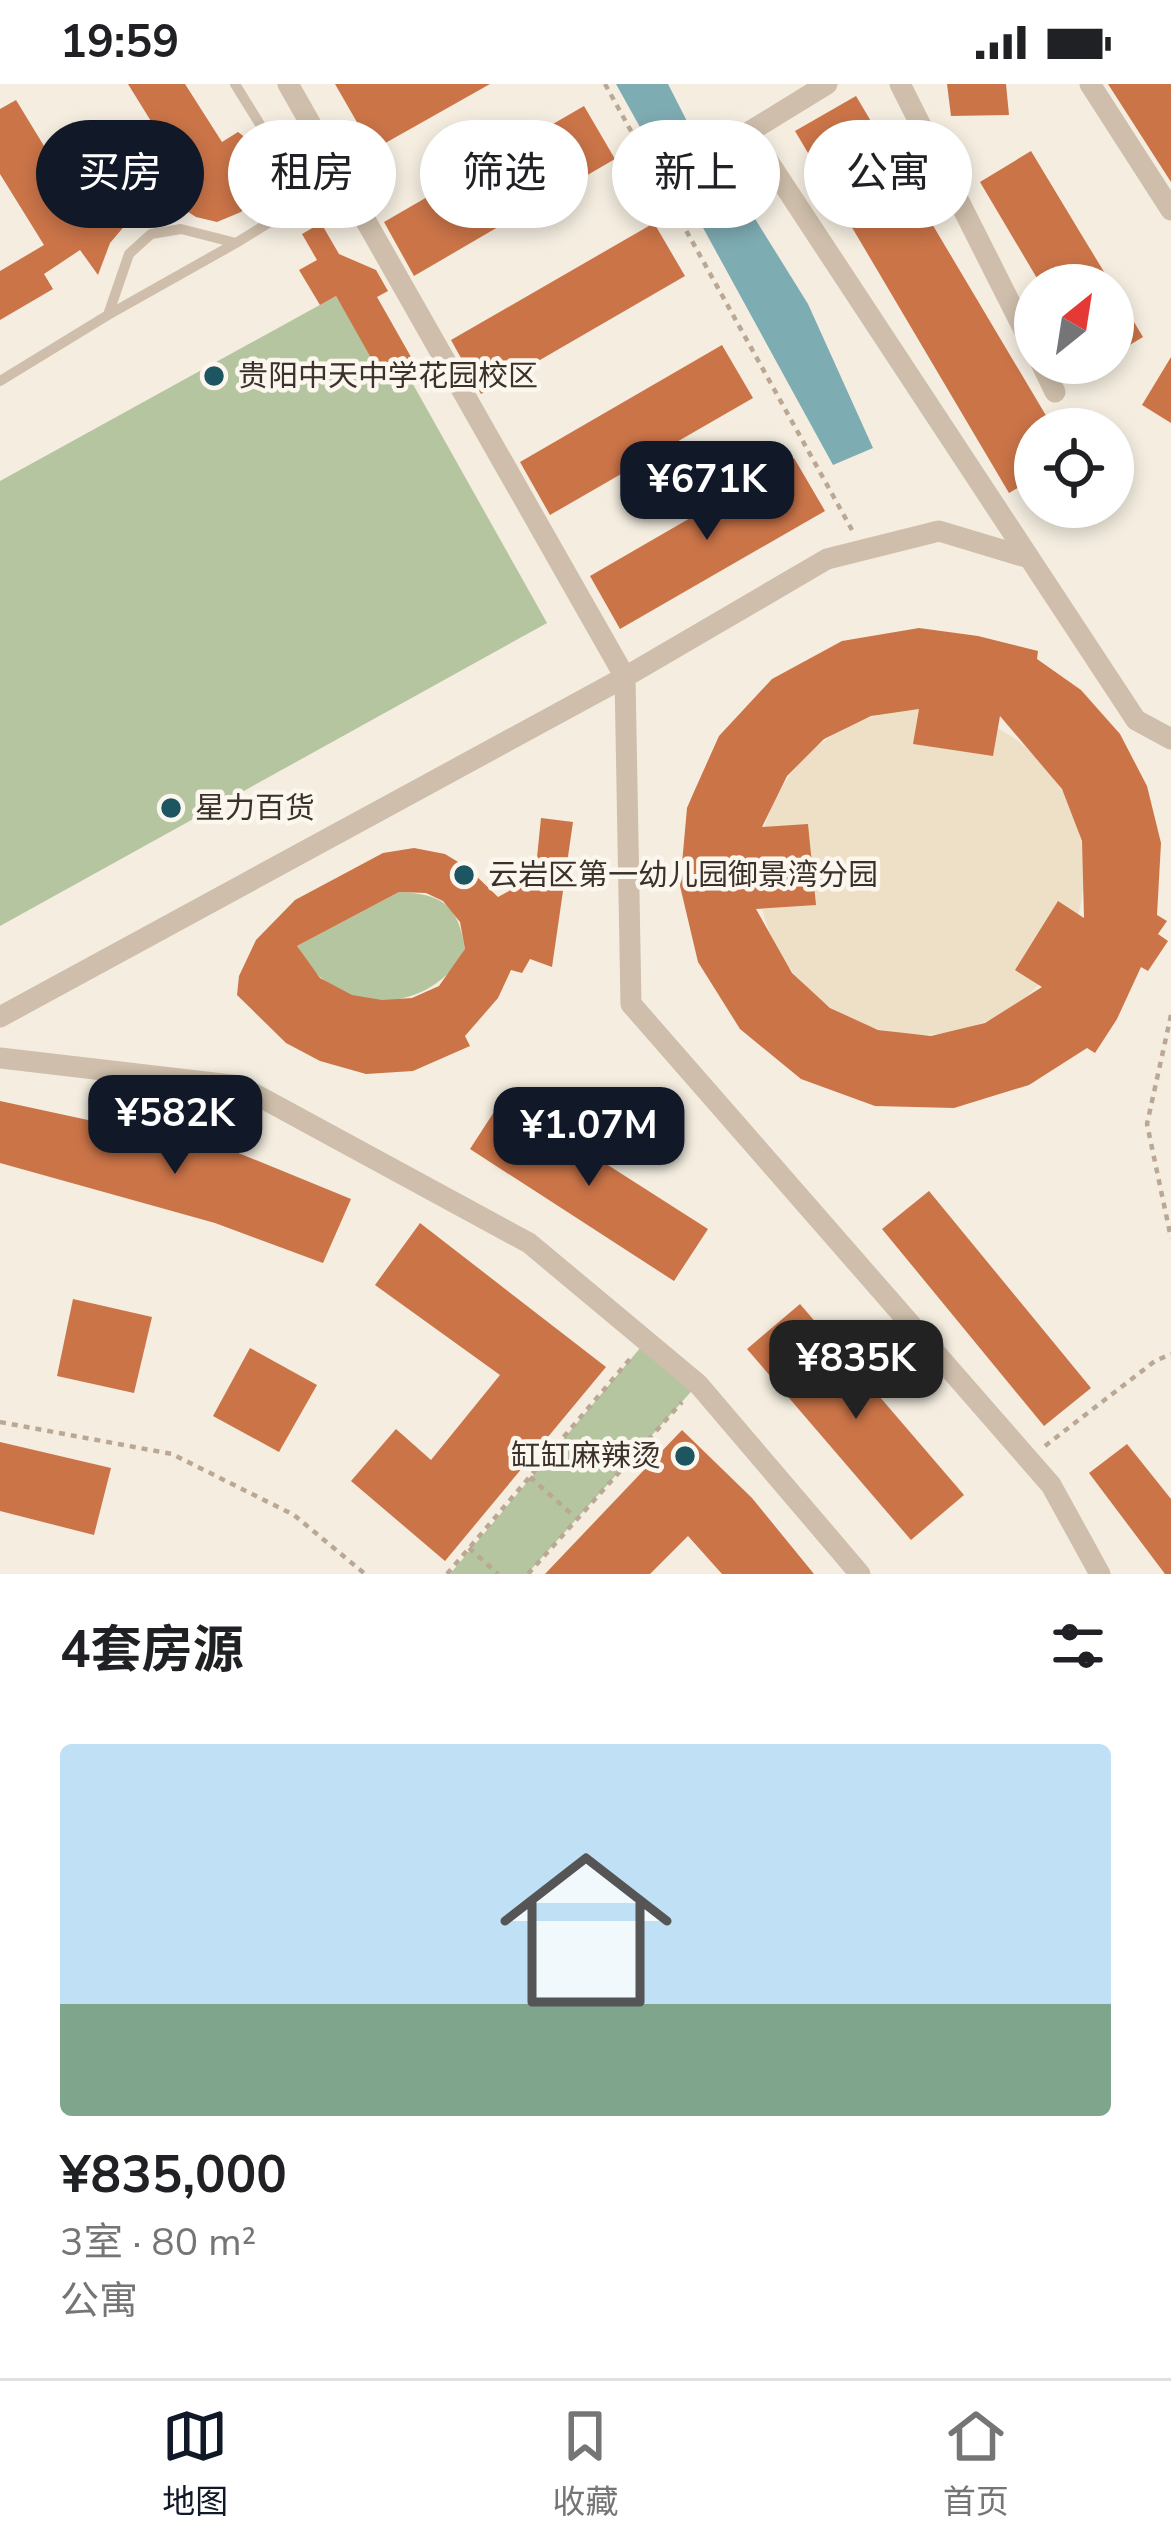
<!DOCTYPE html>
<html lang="zh">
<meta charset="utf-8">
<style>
:root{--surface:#fff;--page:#f6f6f6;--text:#202124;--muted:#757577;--line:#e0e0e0;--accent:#111827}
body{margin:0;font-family:"Nunito Sans","Noto Sans SC",sans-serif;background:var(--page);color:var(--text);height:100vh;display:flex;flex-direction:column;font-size:45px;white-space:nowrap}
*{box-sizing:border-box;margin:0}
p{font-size:39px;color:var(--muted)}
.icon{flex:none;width:66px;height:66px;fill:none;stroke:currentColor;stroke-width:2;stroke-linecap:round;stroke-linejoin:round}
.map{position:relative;height:1490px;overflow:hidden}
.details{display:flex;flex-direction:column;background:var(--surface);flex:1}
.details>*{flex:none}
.hud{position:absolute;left:36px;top:36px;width:1101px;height:108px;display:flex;gap:24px}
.needle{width:78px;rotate:30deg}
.controls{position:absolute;left:1014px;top:180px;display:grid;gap:24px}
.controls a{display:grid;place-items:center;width:120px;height:120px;border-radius:50%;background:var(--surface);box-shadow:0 6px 18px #0003;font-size:60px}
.price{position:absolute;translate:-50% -102px;padding:0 27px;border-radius:24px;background:var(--accent);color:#fff;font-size:39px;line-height:78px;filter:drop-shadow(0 3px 6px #0008)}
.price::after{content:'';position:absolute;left:50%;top:72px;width:36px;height:27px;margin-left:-18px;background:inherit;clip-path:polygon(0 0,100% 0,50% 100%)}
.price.on{background:#222;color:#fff}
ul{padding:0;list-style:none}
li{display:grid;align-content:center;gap:24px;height:636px;padding:0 60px}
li+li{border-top:3px solid var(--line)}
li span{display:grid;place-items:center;height:372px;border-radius:12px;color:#555}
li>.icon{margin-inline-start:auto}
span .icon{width:216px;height:216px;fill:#fffc;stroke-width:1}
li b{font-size:51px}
h2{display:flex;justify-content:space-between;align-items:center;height:144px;padding:0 60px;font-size:51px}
.chip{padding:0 42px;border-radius:54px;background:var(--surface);box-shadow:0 6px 18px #0003;font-size:42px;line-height:108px}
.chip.on{background:var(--accent);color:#fff}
.status{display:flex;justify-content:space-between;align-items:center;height:84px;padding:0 60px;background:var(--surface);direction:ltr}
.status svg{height:33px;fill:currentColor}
.tabs{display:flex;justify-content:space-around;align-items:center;height:168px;border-top:3px solid var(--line);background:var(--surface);font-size:33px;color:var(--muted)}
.tabs a{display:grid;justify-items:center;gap:6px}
.tabs .on{color:var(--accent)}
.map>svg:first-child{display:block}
</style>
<div class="status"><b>19:59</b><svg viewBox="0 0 49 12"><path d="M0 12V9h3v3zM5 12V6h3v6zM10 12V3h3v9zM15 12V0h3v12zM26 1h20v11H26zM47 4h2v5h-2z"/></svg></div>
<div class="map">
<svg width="1171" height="1490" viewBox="0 0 1171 1490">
<rect width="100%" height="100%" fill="#f4ede0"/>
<path fill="#b5c59f" d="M336,212l48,84 21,-10 142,253 -547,303v-445z
M399,808c44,2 59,13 66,57 -25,54 -99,69 -145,28 -9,-8 -16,-21 -23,-31z
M646,1257l52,43 -171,190h-77z"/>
<path fill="#ede0c7" d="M758 788a163 163 0 1 1 326 0a163 163 0 1 1-326 0Z"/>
<path fill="#7eacb3" d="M616,0h52l26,51 -38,21z
M726,88l82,132 65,144 -40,17 -149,-272z"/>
<path fill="#cb7448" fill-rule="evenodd" d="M128,0h57l37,58 16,-10 12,9 10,26 -8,31 -11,14 -24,10 -21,-5 -19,-12h-14l-30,11 -23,27 -12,32 -18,-25 -36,24 9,15 -53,31v-49l44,-26 -44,-71v-65l16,-9 64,105 90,-53z
M335,0h155l-117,66z
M947,0h59l3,31 -58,1z
M1108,0h63v98z
M856,12l198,333h-19v49l-26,15 -214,-362z
M584,22l31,53 -201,117 -30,-54z
M1031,67l47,78 34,56h-71l-61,-103z
M321,139l18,31 37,16 12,21 -11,6 38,67 -31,17 -48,-85 -16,9 -21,-35 18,-10 -15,-26z
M654,139l31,53 -204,118 -30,-54z
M1113,203l30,50 -30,18z
M722,261l31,53 -203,117 -30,-53z
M1171,273v66l-29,-18z
M794,374l31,53 -205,118 -30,-53z
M919,544l59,8 60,15 -1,8 44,31 39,44 27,52 14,57 -4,72 10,6 -9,13 10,7 -20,30 -7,-4 -24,52 -22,34 -8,-5 -58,37 -75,23 -79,-2 -74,-27 -61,-50 -42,-67 -18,-76 7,-78 6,-14 26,-58 53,-57 70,-38zM919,625l-6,35 80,12 7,-40 62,73 20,52 2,77 -26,-17 -43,69 27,17 -57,36 -54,13 -53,-6 -48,-22 -38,-35 -36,-64 60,-4 -8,-81 -46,3 25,-51 37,-37 47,-23z
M541,734l32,4 -21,145 -22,-8 -8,14 -11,-3 -13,28 -33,38 5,10 -57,25 -47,3 -46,-13 -34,-18 -49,-48 2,-19 17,-36 39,-40 88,-47 31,-5 31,6 23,14 30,29 37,-20zM399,808l27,1 17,8 17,21 5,27 -26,37 -27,12 -30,2 -30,-5 -32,-17 -23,-32z
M503,1014l205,131 -34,52 -204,-132z
M0,1017l236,51 115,47 -28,64 -108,-40 -215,-60z
M929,1107l162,197 -47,38 -162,-197z
M420,1139l186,144 -161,194 -94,-80 45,-52 35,31 69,-85 -125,-90z
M73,1215l79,18 -18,76 -77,-17z
M800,1220l164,191 -53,45 -164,-191z
M250,1264l67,37 -38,67 -66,-36z
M682,1346l70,68 62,76h-92l-34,-38 -38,38h-105z
M0,1358l111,26 -17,67 -94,-24z
M1127,1360l44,55v75h-6l-76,-101z"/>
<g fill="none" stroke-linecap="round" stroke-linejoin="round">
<path stroke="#baa895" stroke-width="4.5" stroke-dasharray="6 6" stroke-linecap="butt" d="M605,0l247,446
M658,95l70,-36
M1171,931l-24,109 24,114
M0,1338l172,32 122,61 71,59
M1045,1362l110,-85 16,-7
M530,1393l45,40
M469,1464l29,26
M447,1490l183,-215
M528,1490l154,-172"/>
<path stroke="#cebeab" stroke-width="10" d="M235,0l73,118
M108,231l128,-72
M0,297l108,-66 21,-61 22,-20 30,-5 55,14 106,-65"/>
<path stroke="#cebeab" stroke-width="21" d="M288,0l337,593 6,327 420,481 49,89
M827,0l-78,48 387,588 35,19
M900,0l135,268
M1090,0l81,126
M1041,279l14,29
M0,933l625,-340 202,-118 112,-28 90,27
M0,974l240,28 289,157 169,141 162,190"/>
</g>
<g fill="#1d5560" stroke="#fbf6ee" stroke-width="4.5">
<circle cx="214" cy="292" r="12"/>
<circle cx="171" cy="724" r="12"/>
<circle cx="464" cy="791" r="12"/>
<circle cx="685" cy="1372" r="12"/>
</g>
<g text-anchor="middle" stroke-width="9" stroke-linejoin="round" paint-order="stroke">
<g font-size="30" fill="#3b312b" stroke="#fbf6ee" text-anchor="start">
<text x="238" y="302">贵阳中天中学花园校区</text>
<text x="195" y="734">星力百货</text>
<text x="488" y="801">云岩区第一幼儿园御景湾分园</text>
<text x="661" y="1382" text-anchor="end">缸缸麻辣烫</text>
</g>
</g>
</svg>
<div class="controls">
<a><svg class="needle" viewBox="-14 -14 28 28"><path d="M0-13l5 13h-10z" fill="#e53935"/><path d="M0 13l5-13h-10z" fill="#757577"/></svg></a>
<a><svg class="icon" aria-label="locate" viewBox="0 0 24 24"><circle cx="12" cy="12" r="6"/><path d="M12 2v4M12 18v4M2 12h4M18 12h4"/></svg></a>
</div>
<b class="price" style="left:707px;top:459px">¥671K</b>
<b class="price" style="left:175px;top:1093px">¥582K</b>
<b class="price" style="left:589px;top:1105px">¥1.07M</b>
<b class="price on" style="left:856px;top:1338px">¥835K</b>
<div class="hud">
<a class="chip on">买房</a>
<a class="chip">租房</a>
<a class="chip">筛选</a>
<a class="chip">新上</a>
<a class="chip">公寓</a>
</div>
</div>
<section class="details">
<h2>4套房源<svg class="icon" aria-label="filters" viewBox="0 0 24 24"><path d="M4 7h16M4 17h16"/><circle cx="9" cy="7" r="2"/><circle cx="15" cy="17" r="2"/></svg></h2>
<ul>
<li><span style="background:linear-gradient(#bfe0f5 70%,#7fa58c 0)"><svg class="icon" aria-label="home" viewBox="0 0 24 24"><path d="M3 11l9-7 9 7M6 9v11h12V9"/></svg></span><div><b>¥835,000</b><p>3室 · 80 m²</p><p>公寓</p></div></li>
</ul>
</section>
<nav class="tabs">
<a class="on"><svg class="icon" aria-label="map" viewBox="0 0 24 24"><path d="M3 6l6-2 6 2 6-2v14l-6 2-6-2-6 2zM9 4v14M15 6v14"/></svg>地图</a>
<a><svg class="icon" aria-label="saved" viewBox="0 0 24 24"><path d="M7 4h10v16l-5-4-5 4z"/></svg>收藏</a>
<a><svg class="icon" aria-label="home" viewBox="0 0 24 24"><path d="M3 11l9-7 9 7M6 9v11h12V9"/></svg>首页</a>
</nav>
